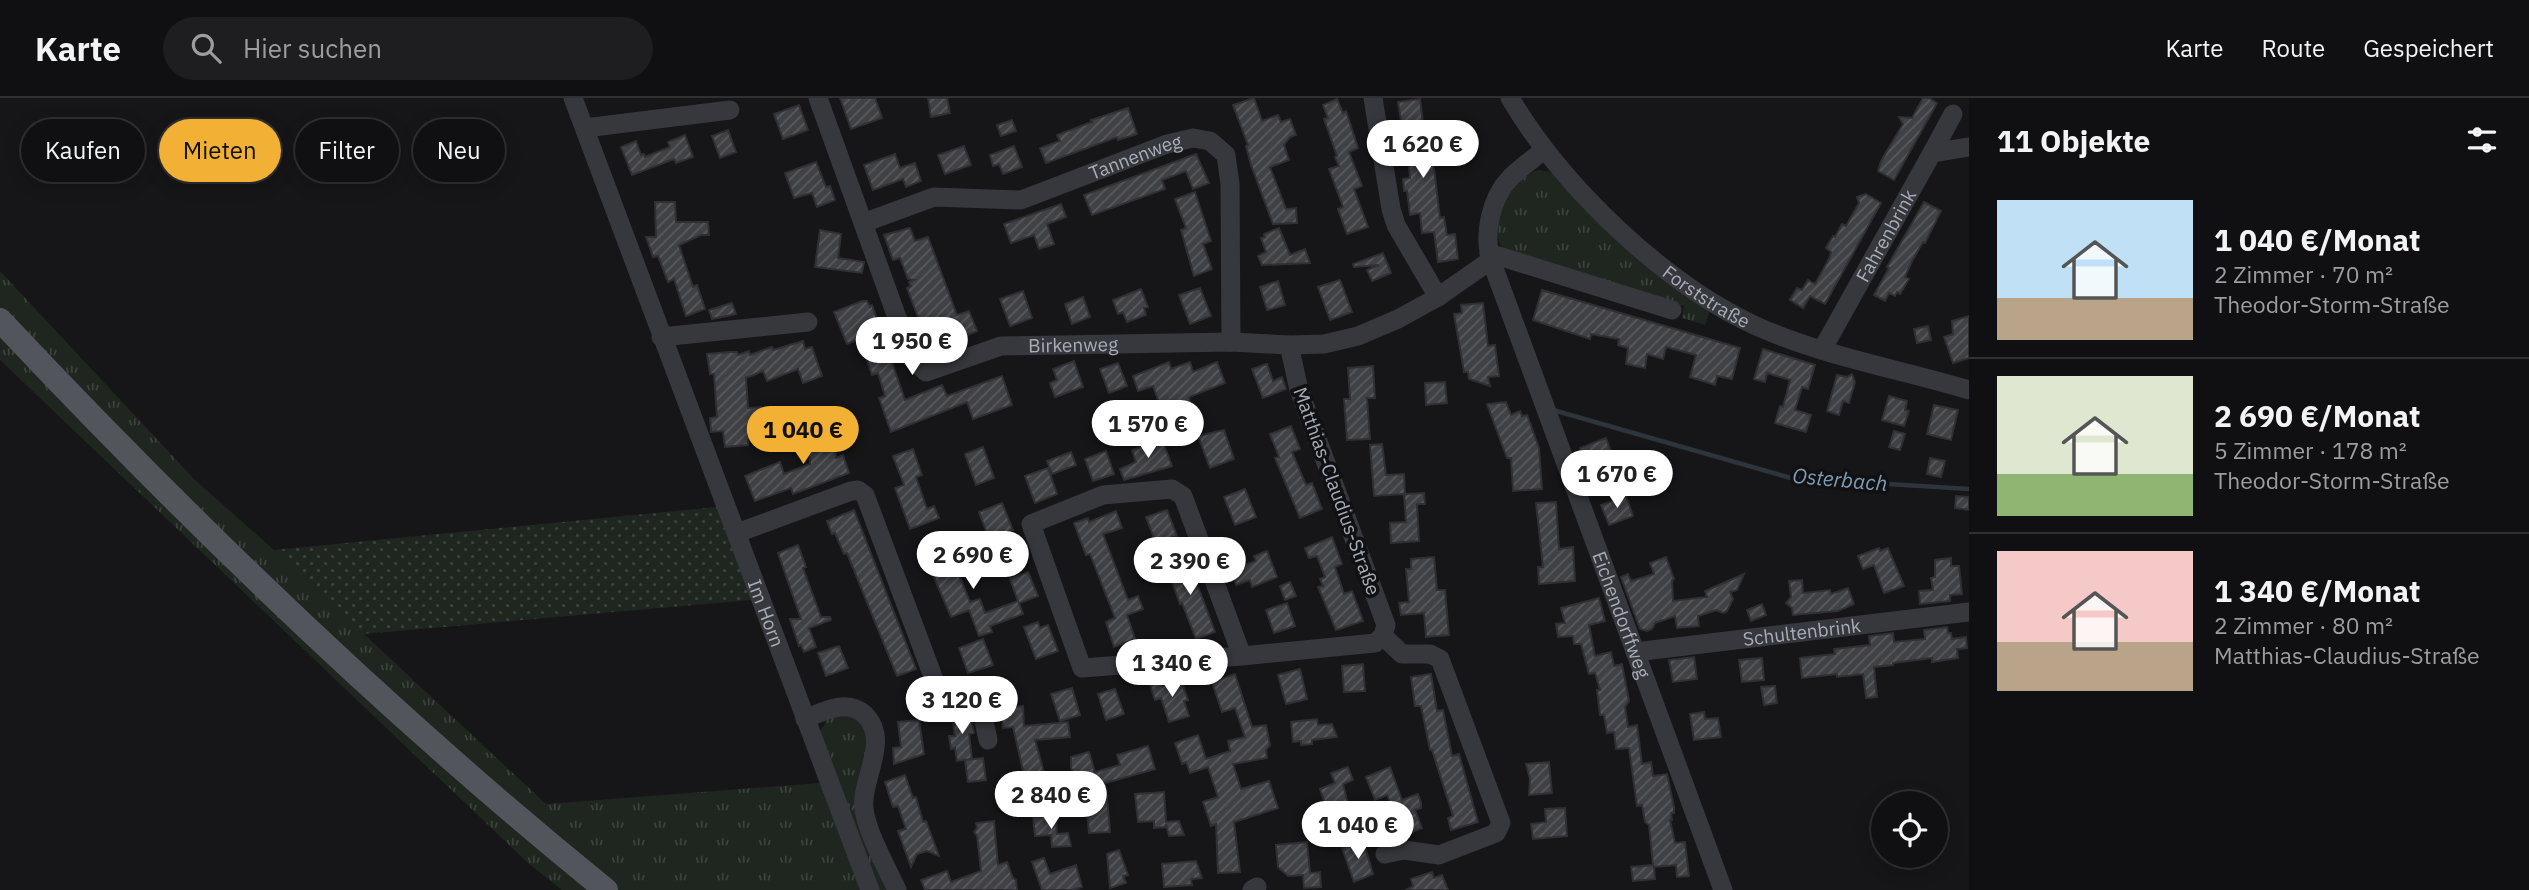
<!DOCTYPE html>
<html lang="de">
<meta charset="utf-8">
<style>
:root{--surface:#101012;--page:#1e1e20;--text:#f1f3f6;--muted:#9c9d9f;--line:#303032;--accent:#f2b134}
body{margin:0;font-family:"IBM Plex Sans",sans-serif;background:var(--page);color:var(--text);height:100vh;display:flex;flex-direction:column;font-size:26px;white-space:nowrap}
*{box-sizing:border-box;margin:0}
p{font-size:23px;color:var(--muted)}
.icon{flex:none;width:38px;height:38px;fill:none;stroke:currentColor;stroke-width:2;stroke-linecap:round;stroke-linejoin:round}
.map{position:relative;flex:1;overflow:hidden}
.sheet{display:flex;flex-direction:column;background:var(--surface);width:560px}
.sheet>*{flex:none}
.hud{position:absolute;left:21px;top:21px;width:665px;height:63px;display:flex;gap:14px}
.tools{position:absolute;left:1871px;top:693px;display:grid;gap:14px}
.tools a{display:grid;place-items:center;width:77px;height:77px;border-radius:50%;background:var(--surface);box-shadow:0 4px 18px #0003,0 0 0 2px var(--line);font-size:35px}
.price{position:absolute;translate:-50% -60px;padding:0 16px;border-radius:24px;background:#fff;color:#222;font-size:23px;line-height:46px;filter:drop-shadow(0 2px 4px #0008)}
.price::after{content:'';position:absolute;left:50%;top:42px;width:21px;height:16px;margin-left:-10px;background:inherit;clip-path:polygon(0 0,100% 0,50% 100%)}
.price.active{background:var(--accent);color:#111}
ul{padding:0;list-style:none}
li{display:flex;align-items:center;gap:21px;height:175px;padding:0 28px}
li+li{border-top:2px solid var(--line)}
li span{display:grid;place-items:center;flex:none;width:196px;height:140px;border-radius:0px;color:#555}
li>.icon{margin-inline-start:auto}
span .icon{width:84px;height:84px;fill:#fffc;stroke-width:1}
li b{font-size:30px}
h2{display:flex;justify-content:space-between;align-items:center;height:84px;padding:0 28px;font-size:30px}
.tag{padding:0 24px;border-radius:32px;background:var(--surface);box-shadow:0 4px 18px #0003,0 0 0 2px var(--line);font-size:24px;line-height:63px}
.tag.active{background:var(--accent);color:#111}
header{display:flex;align-items:center;gap:42px;box-sizing:border-box;height:98px;padding:0 35px;background:var(--surface);border-bottom:2px solid var(--line)}
header strong{font-size:33px}
nav{display:flex;gap:38px;margin-inline-start:auto;font-size:24px}
.search{width:490px;height:63px;background:var(--page);display:flex;align-items:center;gap:18px;box-sizing:border-box;padding:0 24px;border-radius:38px;color:var(--muted);font-size:26px}
main{display:flex;flex:1;min-height:0}
.map>svg:first-child{display:block}
</style>
<header>
<strong>Karte</strong>
<div class="search"><svg class="icon" aria-label="search" viewBox="0 0 24 24"><circle cx="10" cy="10" r="6"/><path d="M15 15l6 6"/></svg>Hier suchen</div>
<nav><a>Karte</a><a>Route</a><a>Gespeichert</a></nav>
</header>
<main>
<div class="map">
<svg width="1969" height="792" viewBox="0 0 1969 792">
<defs>
<pattern id="grass-tufts" width="24" height="20" patternUnits="userSpaceOnUse" patternTransform="scale(1.75)"><rect width="24" height="20" fill="#1e261f"/><path d="M3 7l-1-3M5 7V3M7 7l1-3M15 17l-1-3M17 17v-4M19 17l1-3" fill="none" stroke="#3c433d"/></pattern>
<pattern id="garden-dots" width="8" height="8" patternUnits="userSpaceOnUse" patternTransform="scale(1.75)"><rect width="8" height="8" fill="#1e261f"/><path d="M2 2h.1M6 6h.1" fill="none" stroke="#3c433d" stroke-width="1.8" stroke-linecap="round"/></pattern>
<pattern id="building-hatch" width="6" height="6" patternUnits="userSpaceOnUse" patternTransform="scale(1.75)"><rect width="6" height="6" fill="#404145"/><path d="M-1 1l2-2M0 6l6-6M5 7l2-2" fill="none" stroke="#595a5e"/></pattern>
</defs>
<rect width="100%" height="100%" fill="#161618"/>
<path fill="url(#grass-tufts)" d="M1539,72l11,2 9,7 152,128 -6,18 -23,-7 2,-12 -162,-48c-8,-4 -19,-7 -23,-16 -10,-26 15,-65 40,-72z
M0,173l195,209 79,70 272,254 274,-21 -2,-48 11,-19 23,-4c19,20 20,37 12,63l26,115h-328l-34,-27 -528,-503z"/>
<path fill="url(#garden-dots)" d="M717,409l35,93 -389,34 -89,-84z"/>
<g fill="none" stroke-linecap="round" stroke-linejoin="round">
<path stroke="#2c353c" stroke-width="4.5" d="M1553,312l238,68 178,11"/>
</g>
<path fill="url(#building-hatch)" stroke="#303034" stroke-width="2" d="M840,0h35l7,20 -31,11z
M928,0h19l3,15 -19,4z
M1254,0l8,23 16,-6 3,7 9,-3 6,16 -6,2 -6,8 5,15 -19,7 16,42 10,-1 1,15 -24,1 -22,-59 -5,-19 2,-1 -15,-40z
M1923,0h6l8,5 -43,77 -16,-9 3,-10 22,-37 -4,-7 13,1z
M1337,1l6,14 3,-2 12,37 -9,4 13,34 -8,3 14,38 -21,7 -9,-25 5,-2 -14,-38 10,-3 -4,-9 2,-1 -13,-37 4,-1 -5,-13z
M1420,1l6,47 4,-1 4,23 6,50 4,-1 3,18 8,-1 3,25 -20,3 -4,-30 -12,1 -2,-20 -10,2 -3,-24h-3l-1,-12 7,-1 -3,-30 -7,1 -1,-14 4,-1 -5,-32z
M799,7l9,25 -25,9 -9,-25z
M1128,10l9,26 -19,6 -1,-3 -71,26 -6,-15 20,-7 -3,-6 35,-13 -1,-2z
M1012,22l4,11 -15,5 -4,-11z
M728,32l8,22 -16,6 -8,-22z
M685,37l8,22 -17,6 -2,-4 -42,16 -11,-28 15,-6 5,14 3,-1 1,3 25,-10 -2,-5z
M964,48l7,19 -26,9 -7,-19z
M1014,48l8,21 -19,7 -4,-10 -6,2 -3,-11z
M895,56l5,14 15,-5 6,18 -15,6 -3,-8 -30,11 -9,-25z
M1196,56l13,29 -16,6 -7,-18 -24,9 3,9 -73,26 -8,-20z
M816,64l10,25 4,-1 5,14 -18,7 -5,-14 -18,5 -9,-25z
M1195,94l16,49 -8,3 9,25 -18,7 -13,-46 5,-2 -11,-29z
M1866,96l15,9 -56,101 -15,-8 -7,12 -13,-8 7,-12 5,2 6,-10 7,4 14,-25 2,-7 -5,-4 7,-12 2,1 7,-13 4,2 13,-23 -2,-6z
M655,104h20l1,20h32l1,13h-8l-22,10 14,42 4,-2 8,24 -19,7 -12,-37 -6,3 -10,-26 -5,1 -7,-20h10z
M1924,104l17,9 -16,32 -2,-1 -11,19 -7,16 4,2 -9,15 -3,-2 -2,4 -6,-3 -4,8 -11,-6 15,-27 -2,-1z
M1061,106l5,13 -19,7 7,20 -15,5 -5,-14 -23,8 -7,-19z
M910,130l5,13 13,-4 29,78 12,-4 8,20 -12,5 2,5 -35,13 -25,-66 4,-2 -2,-4 5,-2 -6,-1 -8,-21 -7,2 -9,-25z
M1279,130l11,27 15,-6 5,14 -48,2 -4,-9 8,-4 -5,-14 4,-1 -1,-3z
M820,132l21,4 -3,24 26,4 -2,11 -47,-6z
M1383,155l8,20 -19,8 -5,-11 12,-5 -25,2 -1,-3z
M1340,182l12,32 -22,8 -12,-33z
M1278,183l7,24 -18,5 -7,-23z
M1200,190l11,28 -21,8 -11,-29z
M1141,191l7,18 -4,1 2,7 -19,7 -4,-10 -5,2 -5,-14z
M1542,192l198,58 -8,31 -15,-3 -2,9 -25,-8 6,-22 -30,-8 -3,12 -16,-5 -2,14 -19,-4 2,-16 -10,-3 1,-6 -28,-5 -1,5 -57,-19z
M1023,193l9,27 -22,8 -10,-27z
M1083,199l7,20 -18,7 -7,-20z
M862,203h5l3,6 2,-2 33,95 37,-15 5,11 55,-20 10,29 -39,14 -6,-17 -76,30 -12,-34 6,-2 -7,-23 -6,2 -12,-36 -13,5 -13,-32z
M732,205l4,11 -24,5 -3,-9z
M1483,205l5,43 7,-1 4,31 -11,1 2,9 -21,-7 -1,-7h-4l-10,-58 8,-1 -1,-8z
M1969,218v42l-16,5 -9,-26 9,-3 -1,-13z
M1928,228l3,14 -14,3 -3,-14z
M803,243l2,8 7,-2 10,29 -19,7 -5,-14 -31,12 -4,-10 -17,7 2,30 13,-1 1,24h-4v8l-10,1v5l-23,2 -2,-16 -12,1 -1,-14 7,-1 -3,-43h-4l-3,-20 22,-2h8l1,3 11,-4 1,4 22,-8 1,3z
M1763,251l52,16 -7,24 -6,-2 -7,23 16,5 -5,17 -31,-9 5,-17 3,1 7,-27 -23,-7 -2,9 -11,-3z
M1074,263l9,26 -28,10 -5,-14 7,-3 -4,-11z
M1169,264l2,7 19,-7 3,10 24,-10 8,21 -36,14 1,4 -28,10 -9,-25 -15,5 -5,-15z
M1118,265l9,23 -18,7 -9,-24z
M1267,266l6,17 9,-4 4,12 -23,9 -11,-29z
M1373,268l2,32h-8l3,41 -23,1 -3,-41h6l-2,-31z
M1852,276l3,8 -6,21 -6,-2 -4,14 -12,-4 10,-36 10,2z
M1445,284l2,21 -21,2 -1,-22z
M1889,298l18,5 -2,9 4,1 -5,15 -22,-6z
M1506,304l5,13 9,-4 2,5 5,-1 12,33 3,41 -29,2 -2,-33h-4l-20,-54z
M1934,307l24,5 -7,30 -24,-6z
M833,319l3,41 7,-3 6,18 -56,21 -2,-6 -36,13 -10,-25 35,-14 4,12 26,-10 -2,-33h6v-13z
M1291,328l9,23 -8,3 14,33 6,-2 10,26 -22,9 -25,-60 4,-1 -9,-23z
M1224,332l10,29 -24,9 -12,-32z
M1894,333l11,3 -5,16 -11,-3z
M1606,340l8,22 -10,4 -3,5 -8,3 -5,-2 -8,-22z
M1162,341l10,27 -48,14 -4,-11 16,-7 -4,-12z
M1382,346l4,31 18,-1 1,20 19,-1 1,11h-8l2,37 -28,2 -1,-20 16,-1 -2,-28 -30,2 -4,-51z
M983,349l11,31 -18,7 -11,-31z
M913,351l9,26 -6,2 11,32 7,-3 5,12 -29,11 -15,-41 9,-3 -11,-29z
M1106,353l8,23 -21,7 -8,-22z
M1071,354l5,13 -24,9 -5,-13z
M1930,360l15,3 -4,16 -14,-3z
M1048,370l9,26 -22,9 -10,-27z
M1245,391l11,28 -21,8 -11,-28z
M1626,398l7,20 -24,9 -8,-20z
M1956,398l13,1v13l-14,-2z
M1556,404l3,47 14,-2 2,34 -36,3 -1,-17h5l-7,-64z
M1002,405l11,27 -14,5 7,18 -16,5 -5,-15 5,-1 -11,-30z
M854,412l62,159 -19,7 -50,-123 -3,1 -9,-21 -3,1 -5,-13z
M1167,412l10,26 -21,7 -10,-26z
M1116,413l6,17 -19,6 25,66 10,-4 5,13 -16,6 8,24 -21,8 -8,-25 9,-4 -25,-64 -4,1 -12,-32 14,-5 1,4z
M1332,439l10,27 -7,3 9,27 8,-3 11,30 -27,9 -18,-43 5,-1 -3,-7 5,-2 -8,-21 -8,2 -4,-10z
M945,443l25,61 10,-3 5,14 33,-12 -8,-22 18,-7 10,24 -19,7 4,11 -33,12 2,6 -13,4 -10,-26 -18,7 -29,-68z
M798,447l8,22 -3,1 18,49h9l1,3 -22,8 7,19 -12,5 -3,-7 -2,1 -9,-27h11l-23,-66z
M1879,450l1,3 8,-3 16,38 -20,7 -10,-28 -11,4 -5,-13z
M1267,453l10,26 -25,10 -2,-7 -14,5 -5,-15 25,-9 -2,-5z
M1187,459l28,75 -19,7 -14,-36 -2,1 -10,-28 -3,1 -4,-11z
M1434,459l3,33h8l4,45 -23,2 -2,-24 -23,2 -2,-12 10,-1 -3,-33h5v-10z
M1666,459l8,22 -2,1 1,21 34,-4 -2,-6 39,-17 -7,16 -7,2 3,7 -6,12 -4,2 -7,-3 -18,6 1,10 -22,2 -2,-12 -20,7 -3,6 -5,2 -7,-2 -19,-52 7,-3 3,7 23,-7 -4,-11z
M1951,460v8h8l3,28 -12,1v6l-30,3 -1,-13 14,-1 -2,-12 4,-1v-17z
M1802,482l1,13 27,-3 1,4 17,-6 6,16 -16,7 -45,4 -1,-7 -6,-5 5,-6 -2,-16z
M1290,484l6,14 -11,4 -5,-14z
M1599,500l6,23 -16,4 6,31 16,-4 3,14 8,-2 7,37 -4,6 3,20 9,-2 5,39 9,-2 2,14 14,-2 7,33v6h-3l1,7h-2l5,23 10,-1 4,34 -12,1 -1,-12 -22,2 1,12 -22,2 -2,-14 22,-2 -4,-40 -4,-3 -3,-17 -5,1 -8,-58 -13,1 -2,-17 -7,1 -3,-18h-4l-3,-25h3l-5,-17 -6,1 -8,-30h-7l-1,-8 -15,1 -2,-13 9,-1 -4,-15z
M1287,505l8,23 -21,7 -8,-23z
M1762,506l4,11 -15,6 -4,-11z
M1038,524l2,6 8,-3 10,26 -22,8 -12,-32z
M1947,529l1,6h3l1,6 14,-2 1,11 -10,1 1,9 -26,4v-4l-39,5v2l-19,2 3,30 -11,1 -3,-24 -26,3v-3l-35,4 -2,-20 35,-4 -1,-5 36,-4 -1,-9 24,-3 1,9 31,-3 -1,-9z
M983,541l10,26 -25,8 -9,-25z
M839,548l9,22 -22,8 -8,-23z
M1694,559l3,22 -24,3 -4,-22z
M1762,560l2,22 -22,2 -3,-22z
M1363,566l2,27 -21,1 -2,-26z
M1300,571l7,30 -21,5 -8,-29z
M1235,576l17,53 14,-2 4,20 -4,5 1,8 -34,6 8,25 28,-8 9,27 -44,14 6,50 -22,1 -2,-49 -5,2 -8,-24 15,-5 -10,-30 -18,6 -4,-11 -4,2 -7,-21 23,-8 8,24 24,-8 -2,-10 17,-4 -10,-29 -13,4 -10,-30z
M1431,576l6,37 6,-1 9,46 7,-2 19,68 -27,8 -3,-12 5,-2 -21,-66h-2l-9,-44h-6l-4,-29z
M1181,582l7,20 -4,1 5,15 -20,6 -8,-24 -6,2 -5,-15 12,-4 1,5z
M1775,588l2,17 -13,2 -3,-18z
M1072,590l8,27 -20,6 -9,-27z
M1115,591l9,25 -18,6 -8,-26z
M1023,608l1,20 44,-4 2,15 -35,3 12,43 -20,5 -14,-61 -10,1 -2,-20z
M1704,614l1,7 13,-1 3,19 -27,3 -4,-26z
M970,615l4,20 -5,1 3,25 -15,2 -2,-13 -4,1 -2,-13h6l-3,-21z
M1317,621l1,6 14,-1 5,13 -25,3v4l-11,1v-4l-8,1 -2,-20z
M919,622l5,34 -30,10 -1,-16 8,-1 -3,-25z
M1148,648l7,23 -64,18 -2,-12 -12,4 -6,-11v-11l18,-5 6,20 25,-7 -3,-10z
M983,660l3,22 -18,2 -3,-22z
M1549,664l3,31 -23,2 1,-16 -4,-15z
M1348,669l5,13 -10,4 5,20 -20,8 -8,-23 15,-6 -4,-10z
M1390,669l12,33 16,-6 3,9v5l-6,2 7,18 -19,8 -3,-10 -3,-1 -1,-8 -9,-22 -12,5 -9,-23z
M905,677l8,23 3,-1 7,25 3,-1 13,35 -12,-5 -10,3 -6,13 -13,-36 8,-2 -8,-23 -5,1 -8,-25z
M1164,694l2,30 13,-1 5,14 -15,1 -3,-12v3l-12,1v-7l-16,1 -3,-28z
M1107,698l3,36 -21,1 -3,-30 7,-1 -1,-4z
M1565,710l2,28 -34,3 -2,-15 15,-2 -1,-13z
M1056,717l1,19 11,-1 3,13 -19,1 -1,-12 -16,1 -2,-19z
M994,723l4,44 9,-3 6,16 3,2 1,10h-92l-4,-10 26,-9 4,11 30,-11 -4,-35 -3,-4 3,-4 -1,-5z
M1363,742l10,34 -19,8 -12,-34z
M1307,744l3,31 10,-1 1,15 -17,1 -1,-13 -15,1 -10,-9 -2,-22z
M1119,752l9,25 -5,1 3,7 -16,5 -3,-34z
M1044,760l6,16 26,-9 6,22 -10,3h-30l-10,-28z
M1196,763l6,17 -11,1 1,6 -28,2 -2,-23z
M1432,774l2,6 8,-3 6,15h-42l7,-4 -2,-7z"/>
<g fill="none" stroke-linecap="round" stroke-linejoin="round">
<g stroke="#37383d" stroke-width="19">
<path id="s1" d="M573,0l297,792"/>
<path id="s2" d="M818,0l94,261 14,13 75,-26 230,-4 58,3 35,-1 34,-8 40,-17 40,-22 53,-37c-8,-26 0,-62 19,-82 10,-10 23,-19 34,-28"/>
<path d="M1373,0l18,111 5,16 42,72"/>
<path id="s3" d="M1510,0c52,88 153,185 246,228 67,30 143,43 213,64"/>
<path d="M585,30l145,-18"/>
<path d="M1932,55l21,-39"/>
<path id="s4" d="M863,125l71,-26 87,3 146,-56 26,-6 17,3 16,14 4,29 1,158"/>
<path d="M1489,155l183,57"/>
<path id="s5" d="M1491,162l232,630"/>
<path d="M661,239l147,-15"/>
<path id="s6" d="M1822,252l110,-197 37,-6"/>
<path d="M737,435l114,-42 7,-1 7,5 73,195 39,-3 11,53"/>
<path d="M1383,538l19,18h28l10,5 61,164 -5,10 -57,22 -35,-5 -19,4"/>
<path id="s7" d="M1635,554l334,-40"/>
<path d="M1242,558l-59,-160 -11,-7 -69,6 -72,29 51,144 160,-12 133,-13 8,-7 3,-11 -87,-235 -10,-45"/>
<path d="M805,621c19,-8 43,-21 60,-4 26,26 -5,65 -1,94 3,24 23,59 33,81"/>
<path d="M1252,792l5,-3"/>
</g>
<path stroke="#53555c" stroke-width="24" d="M0,222c190,202 391,396 606,570"/>
</g>
<g text-anchor="middle" stroke-width="7" stroke-linejoin="round" paint-order="stroke">
<g font-size="19" fill="#a8adb8" stroke="#111113">
<text dy="7" stroke="none"><textPath href="#s4" startOffset="285">Tannenweg</textPath></text>
<text dy="7" stroke="none"><textPath href="#s6" startOffset="131">Fahrenbrink</textPath></text>
<text dy="7" stroke="none"><textPath href="#s3" startOffset="282">Forststraße</textPath></text>
<text dy="7" stroke="none"><textPath href="#s2" startOffset="448">Birkenweg</textPath></text>
<text transform="translate(1337 393) rotate(70)" y="7">Matthias-Claudius-Straße</text>
<text dy="7" stroke="none"><textPath href="#s1" startOffset="550">Im Horn</textPath></text>
<text dy="7" stroke="none"><textPath href="#s5" startOffset="378">Eichendorffweg</textPath></text>
<text dy="7" stroke="none"><textPath href="#s7" startOffset="168">Schultenbrink</textPath></text>
</g>
<g font-size="21" font-style="italic" fill="#7f9bb3" stroke="#111113">
<text transform="translate(1840 382) rotate(5)" y="7">Osterbach</text>
</g>
</g>
</svg>
<div class="tools">
<a><svg class="icon" aria-label="locate" viewBox="0 0 24 24"><circle cx="12" cy="12" r="6"/><path d="M12 2v4M12 18v4M2 12h4M18 12h4"/></svg></a>
</div>
<b class="price" style="left:1423px;top:82px">1 620 €</b>
<b class="price" style="left:912px;top:279px">1 950 €</b>
<b class="price" style="left:1148px;top:362px">1 570 €</b>
<b class="price active" style="left:803px;top:368px">1 040 €</b>
<b class="price" style="left:1617px;top:412px">1 670 €</b>
<b class="price" style="left:973px;top:493px">2 690 €</b>
<b class="price" style="left:1190px;top:499px">2 390 €</b>
<b class="price" style="left:1172px;top:601px">1 340 €</b>
<b class="price" style="left:962px;top:638px">3 120 €</b>
<b class="price" style="left:1051px;top:733px">2 840 €</b>
<b class="price" style="left:1358px;top:763px">1 040 €</b>
<div class="hud">
<a class="tag">Kaufen</a>
<a class="tag active">Mieten</a>
<a class="tag">Filter</a>
<a class="tag">Neu</a>
</div>
</div>
<section class="sheet">
<h2>11 Objekte<svg class="icon" aria-label="filters" viewBox="0 0 24 24"><path d="M4 7h16M4 17h16"/><circle cx="9" cy="7" r="2"/><circle cx="15" cy="17" r="2"/></svg></h2>
<ul>
<li><span style="background:linear-gradient(#bfe0f5 70%,#b9a48a 0)"><svg class="icon" aria-label="home" viewBox="0 0 24 24"><path d="M3 11l9-7 9 7M6 9v11h12V9"/></svg></span><div><b>1 040 €/Monat</b><p>2 Zimmer · 70 m²</p><p>Theodor-Storm-Straße</p></div></li>
<li><span style="background:linear-gradient(#dfe7d0 70%,#8fb573 0)"><svg class="icon" aria-label="home" viewBox="0 0 24 24"><path d="M3 11l9-7 9 7M6 9v11h12V9"/></svg></span><div><b>2 690 €/Monat</b><p>5 Zimmer · 178 m²</p><p>Theodor-Storm-Straße</p></div></li>
<li><span style="background:linear-gradient(#f6c9c9 65%,#b9a48a 0)"><svg class="icon" aria-label="home" viewBox="0 0 24 24"><path d="M3 11l9-7 9 7M6 9v11h12V9"/></svg></span><div><b>1 340 €/Monat</b><p>2 Zimmer · 80 m²</p><p>Matthias-Claudius-Straße</p></div></li>
</ul>
</section>
</main>
